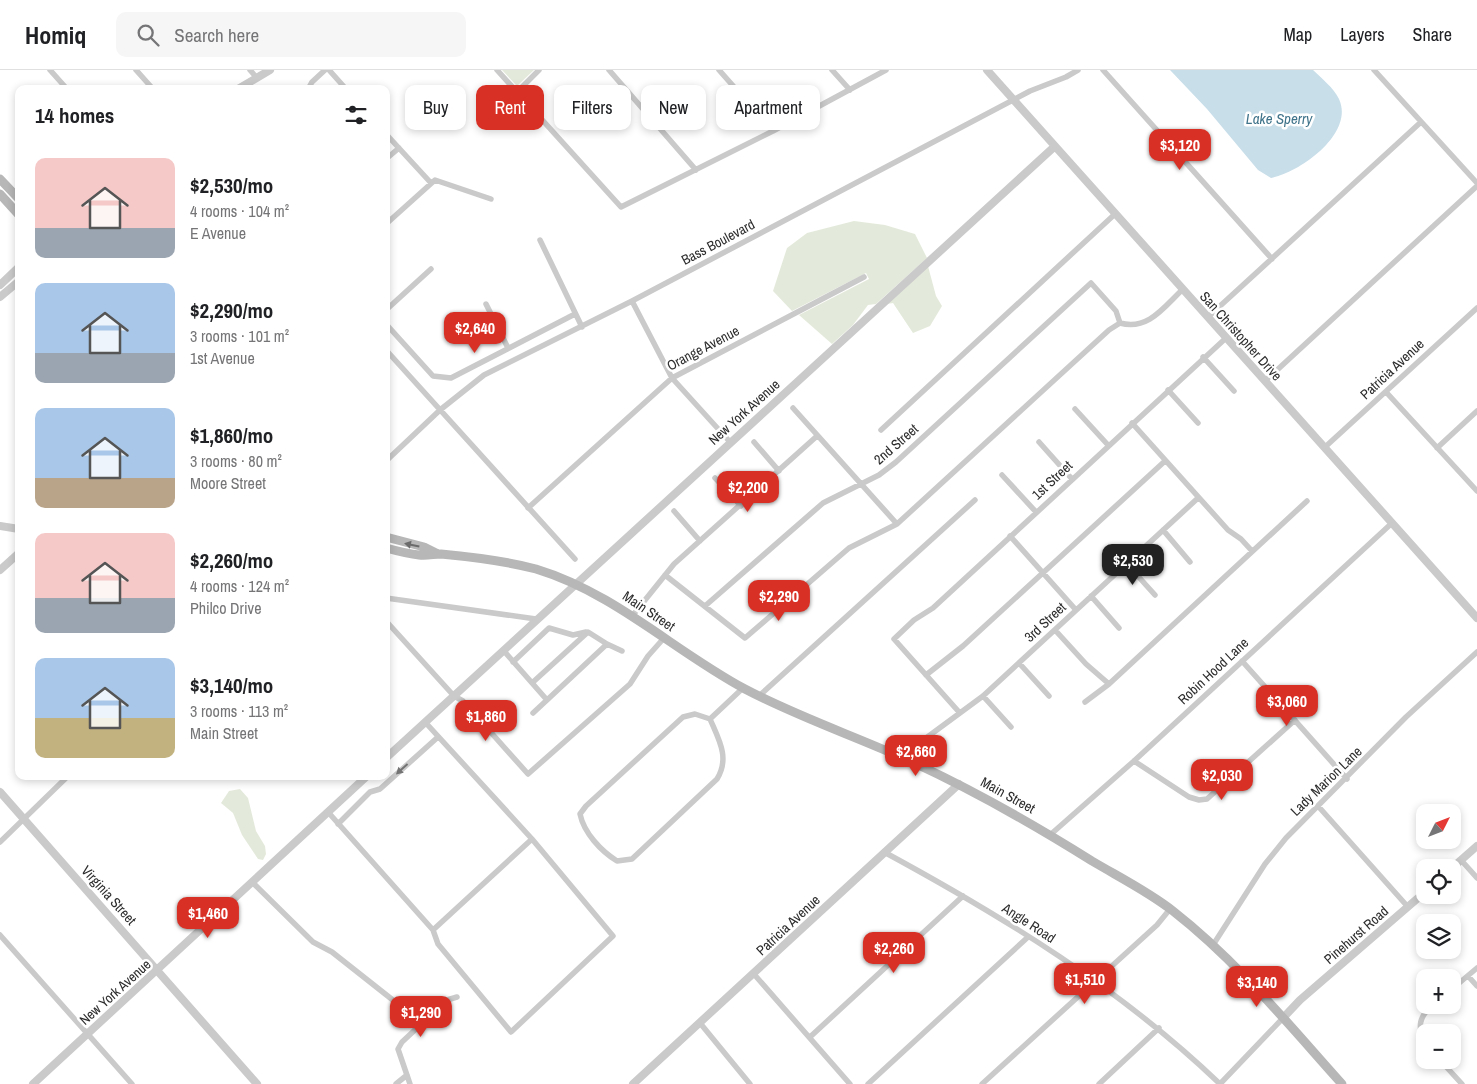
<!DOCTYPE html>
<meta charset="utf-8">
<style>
:root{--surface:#fff;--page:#f6f6f6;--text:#202124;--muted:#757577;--line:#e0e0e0;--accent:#d93025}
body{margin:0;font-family:"Archivo Narrow",sans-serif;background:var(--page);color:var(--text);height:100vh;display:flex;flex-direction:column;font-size:19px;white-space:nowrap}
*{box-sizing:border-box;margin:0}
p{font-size:16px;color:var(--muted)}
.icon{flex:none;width:28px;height:28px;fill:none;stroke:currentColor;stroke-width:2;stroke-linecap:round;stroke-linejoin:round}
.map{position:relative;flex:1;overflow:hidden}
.drawer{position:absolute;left:15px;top:15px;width:375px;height:695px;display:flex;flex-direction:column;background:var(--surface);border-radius:10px;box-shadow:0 2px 8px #0003}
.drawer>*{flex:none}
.top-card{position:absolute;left:405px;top:15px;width:475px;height:45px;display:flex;gap:10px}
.needle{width:32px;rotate:48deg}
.fabs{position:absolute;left:1416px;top:734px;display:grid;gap:10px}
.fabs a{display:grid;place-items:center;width:45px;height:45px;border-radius:10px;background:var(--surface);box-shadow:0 2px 8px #0003;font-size:25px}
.price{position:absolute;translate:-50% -42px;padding:0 11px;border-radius:10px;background:var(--accent);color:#fff;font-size:16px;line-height:32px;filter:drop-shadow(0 1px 2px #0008)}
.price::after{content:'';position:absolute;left:50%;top:30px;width:15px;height:11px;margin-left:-8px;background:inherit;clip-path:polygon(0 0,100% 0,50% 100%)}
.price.selected{background:#222;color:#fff}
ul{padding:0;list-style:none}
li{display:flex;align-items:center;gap:15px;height:125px;padding:0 20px}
li span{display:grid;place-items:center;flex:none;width:140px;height:100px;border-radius:10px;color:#555}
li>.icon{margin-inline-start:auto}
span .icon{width:60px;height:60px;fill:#fffc;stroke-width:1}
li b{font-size:21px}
h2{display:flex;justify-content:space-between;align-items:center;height:60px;padding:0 20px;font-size:21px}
.pill{padding:0 18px;border-radius:10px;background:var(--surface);box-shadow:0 2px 8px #0003;font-size:18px;line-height:45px}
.pill.selected{background:var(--accent);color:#fff}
header{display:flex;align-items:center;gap:30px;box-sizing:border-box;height:70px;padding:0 25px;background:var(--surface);border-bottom:1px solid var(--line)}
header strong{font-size:24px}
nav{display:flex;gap:28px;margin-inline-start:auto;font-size:18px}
.search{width:350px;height:45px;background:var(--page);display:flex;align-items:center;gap:12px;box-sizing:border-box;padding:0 18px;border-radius:10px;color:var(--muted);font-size:19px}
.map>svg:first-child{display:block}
</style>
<header>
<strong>Homiq</strong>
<div class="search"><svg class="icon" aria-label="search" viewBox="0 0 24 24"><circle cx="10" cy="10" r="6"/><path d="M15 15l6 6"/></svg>Search here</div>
<nav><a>Map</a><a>Layers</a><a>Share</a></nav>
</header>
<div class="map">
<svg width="1477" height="1014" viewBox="0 0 1477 1014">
<rect width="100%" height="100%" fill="#fff"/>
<path fill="#e4eadb" d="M502,0h32l-17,16z
M854,151l31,4 30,9 12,24 -51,46 -8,1 -15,20 -21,19 -33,-29 70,-36 -3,-6 -74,38 -19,-20 14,-43 20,-15z
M928,196l8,30 6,10 -12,20 -17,7 -20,-30 -6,1z
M240,719l8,9 8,33 9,15 1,8 -3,6 -5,-1 -16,-24 -9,-22 -12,-10 8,-12z"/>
<path fill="#c8dee9" d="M1170,0h143c8,8 21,18 26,29 16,35 -40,74 -68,79l-13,-8 -51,-61z"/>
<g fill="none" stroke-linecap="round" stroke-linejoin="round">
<path stroke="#cacaca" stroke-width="5.5" d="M50,0l17,19
M136,0l17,19
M250,0l7,8
M329,0l17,19
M497,0l124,137 152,-76 113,-61
M609,0l87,100
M719,0l54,61
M832,0l18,20
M1103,0l169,189
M1374,0l103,113
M308,19l4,-7 13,-12
M517,22l22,-22
M386,64l45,49
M386,89l13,-11
M386,154l49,-44 56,19
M540,170l42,87
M632,231l40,77 58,64
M486,234l22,44
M386,240l45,-41
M1208,247l213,-195
M386,254l47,52 18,2 124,-64
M386,280l189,209
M1203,287l31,34
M1265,311l212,-195
M1168,320l30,33
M1386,322l91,99
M793,338l104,116
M1075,339l33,36
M1132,353l96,107 13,9 11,12
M881,360l234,-216
M754,372l25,29
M1039,372l33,37
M1324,378l153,-140
M1437,378l40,-37
M386,391l54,-51 44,-35 148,-74 398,-210 36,-14 12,-7
M1002,405l34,37
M715,408l26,28
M528,438l144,-130 192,-101
M674,441l26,30
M1163,460l27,32
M1010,466l66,74
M1127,494l28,31
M665,505l80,63 104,-90 48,-24 212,-194 11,-7c28,8 44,-16 63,-34
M1091,526l28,32
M386,528l150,21
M705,536l118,-103 56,-28 17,-13 195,-179 25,28 4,12
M633,545l41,-51 143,-128
M386,551l68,75 9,5 65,73 102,-90 18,-28 16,-18
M1055,560l31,34 23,20
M607,574l15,7
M503,580l44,50 60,-56 -19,-12 -56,51
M1242,591l105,118
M513,592l36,-34 24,7 13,-3
M1019,593l30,33
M926,605l37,-29 202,-185
M759,626l216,-196
M983,626l28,31
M1085,632l24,-18 198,-183
M959,642l-65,-73 20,-19 19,-12 293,-270
M533,643l14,-13
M695,644l15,5c9,21 20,39 7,60l-85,80 -15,2c-16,-10 -33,-28 -37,-47l6,-8 97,-89z
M710,649l33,-31
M908,690l18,-22 57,-42 215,-198
M1134,691l55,36 10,3 8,-1 88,-79
M1318,736l90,101
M328,742l105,118 5,14 73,88 102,-96 -81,-97 -107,-117
M338,754l32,-32 10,-3 58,-52
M1050,765l84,-74 258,-238
M0,772l68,-66
M884,782c120,65 237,137 336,232
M1461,790l16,18
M252,812l61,60 19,10 76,60
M433,860l99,-91
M0,865l132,149
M1213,875l52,-81 21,-26 120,-121 71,-65
M753,903l97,111
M1468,906l9,10
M1452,919l25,-21
M700,953l50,61
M810,967l153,-141
M1425,973c-8,-16 -6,-27 8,-38
M1440,990l22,24
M396,1014l11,-9
M410,1014l-12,-35 4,-7 45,-42 10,-3
M868,1014l160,-147
M982,1014l175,-159 13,-16
M1099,1014l60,-56
M1220,1014l63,-66"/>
<path stroke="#cacaca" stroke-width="8" d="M987,0l490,548
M238,19l32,-19
M0,215l19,-18
M0,227l19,-16
M0,456l19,3
M0,500l19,-17
M386,688l668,-611
M0,722l257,292
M1452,798l25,-22
M1283,948l17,-18 125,-108
M33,1014l334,-308
M633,1014l326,-300"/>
<path stroke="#b7b7b7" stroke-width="9" d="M0,109l19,20
M0,124l19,21
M386,467l38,10 14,7
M386,478c11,3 22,6 33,7 8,1 15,-1 22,-1 32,3 65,7 95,15 79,24 138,82 209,120 53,28 110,47 165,72 63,29 123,63 182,100 27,16 57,31 81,50 64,50 116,114 169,173"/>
</g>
<defs><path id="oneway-solid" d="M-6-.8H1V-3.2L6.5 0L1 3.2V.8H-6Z" transform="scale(1.25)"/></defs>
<use fill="#6b6b6b" href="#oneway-solid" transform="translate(412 475) rotate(-168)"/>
<use fill="#747474" href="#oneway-solid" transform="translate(402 699) rotate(138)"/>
<g text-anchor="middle" stroke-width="5" stroke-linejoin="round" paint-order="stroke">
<g font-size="14" fill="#2d2d2d" stroke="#fff">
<text transform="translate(718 172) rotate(-28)" y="5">Bass Boulevard</text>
<text transform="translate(1241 266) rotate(48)" y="5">San Christopher Drive</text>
<text transform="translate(703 278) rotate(-28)" y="5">Orange Avenue</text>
<text transform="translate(1392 299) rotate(-43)" y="5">Patricia Avenue</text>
<text transform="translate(744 342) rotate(-42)" y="5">New York Avenue</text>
<text transform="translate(896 374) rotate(-41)" y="5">2nd Street</text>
<text transform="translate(1052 410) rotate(-43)" y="5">1st Street</text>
<text transform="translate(649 541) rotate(34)" y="5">Main Street</text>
<text transform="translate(1045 552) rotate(-43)" y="5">3rd Street</text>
<text transform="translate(1213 601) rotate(-43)" y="5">Robin Hood Lane</text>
<text transform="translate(1326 711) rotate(-44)" y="5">Lady Marion Lane</text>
<text transform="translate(1008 725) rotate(29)" y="5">Main Street</text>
<text transform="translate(109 825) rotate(48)" y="5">Virginia Street</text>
<text transform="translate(1029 853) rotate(33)" y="5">Angle Road</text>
<text transform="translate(788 855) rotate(-43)" y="5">Patricia Avenue</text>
<text transform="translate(1356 865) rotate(-41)" y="5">Pinehurst Road</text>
<text transform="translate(115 922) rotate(-42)" y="5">New York Avenue</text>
</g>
<g font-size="15" font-style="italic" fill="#3f738a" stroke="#fff">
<text x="1279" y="54">Lake Sperry</text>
</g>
</g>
</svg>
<div class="fabs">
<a><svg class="needle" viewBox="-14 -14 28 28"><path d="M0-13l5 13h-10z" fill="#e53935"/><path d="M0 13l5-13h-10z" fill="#757577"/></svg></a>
<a><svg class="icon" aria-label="locate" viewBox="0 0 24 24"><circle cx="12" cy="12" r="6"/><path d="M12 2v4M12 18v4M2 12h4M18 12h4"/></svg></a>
<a><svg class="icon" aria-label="layers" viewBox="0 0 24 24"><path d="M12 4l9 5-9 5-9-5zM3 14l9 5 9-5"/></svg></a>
<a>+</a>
<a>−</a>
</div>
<b class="price" style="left:1180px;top:101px">$3,120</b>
<b class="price" style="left:475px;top:284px">$2,640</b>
<b class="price" style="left:748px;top:443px">$2,200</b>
<b class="price selected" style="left:1133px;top:516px">$2,530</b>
<b class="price" style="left:779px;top:552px">$2,290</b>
<b class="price" style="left:1287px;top:657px">$3,060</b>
<b class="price" style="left:486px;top:672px">$1,860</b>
<b class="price" style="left:916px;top:707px">$2,660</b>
<b class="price" style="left:1222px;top:731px">$2,030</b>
<b class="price" style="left:208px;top:869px">$1,460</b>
<b class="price" style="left:894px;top:904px">$2,260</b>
<b class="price" style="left:1085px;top:935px">$1,510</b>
<b class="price" style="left:1257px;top:938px">$3,140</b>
<b class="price" style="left:421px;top:968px">$1,290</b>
<div class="top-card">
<a class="pill">Buy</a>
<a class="pill selected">Rent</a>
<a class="pill">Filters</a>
<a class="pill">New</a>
<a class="pill">Apartment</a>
</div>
<section class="drawer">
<h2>14 homes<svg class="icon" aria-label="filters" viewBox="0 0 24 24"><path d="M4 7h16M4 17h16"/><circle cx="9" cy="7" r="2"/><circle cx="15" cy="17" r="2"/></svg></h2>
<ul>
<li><span style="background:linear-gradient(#f6c9c9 70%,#9aa5b1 0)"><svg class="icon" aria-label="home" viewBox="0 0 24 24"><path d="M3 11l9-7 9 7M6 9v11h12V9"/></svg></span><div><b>$2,530/mo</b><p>4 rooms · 104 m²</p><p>E Avenue</p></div></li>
<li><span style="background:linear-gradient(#a9c7e8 70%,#9aa5b1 0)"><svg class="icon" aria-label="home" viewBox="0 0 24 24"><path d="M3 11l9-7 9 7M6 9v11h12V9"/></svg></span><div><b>$2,290/mo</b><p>3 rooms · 101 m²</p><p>1st Avenue</p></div></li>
<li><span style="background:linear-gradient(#a9c7e8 70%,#b9a48a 0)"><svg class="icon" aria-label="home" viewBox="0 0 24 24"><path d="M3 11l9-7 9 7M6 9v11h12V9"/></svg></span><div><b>$1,860/mo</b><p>3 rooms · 80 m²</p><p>Moore Street</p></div></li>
<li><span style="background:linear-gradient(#f6c9c9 65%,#9aa5b1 0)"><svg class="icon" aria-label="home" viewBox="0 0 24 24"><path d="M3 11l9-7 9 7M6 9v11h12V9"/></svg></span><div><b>$2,260/mo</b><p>4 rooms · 124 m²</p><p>Philco Drive</p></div></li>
<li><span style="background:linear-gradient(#a9c7e8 60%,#c2b280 0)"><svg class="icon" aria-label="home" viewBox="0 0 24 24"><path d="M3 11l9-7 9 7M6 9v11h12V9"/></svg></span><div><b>$3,140/mo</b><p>3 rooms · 113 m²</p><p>Main Street</p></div></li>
</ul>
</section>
</div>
